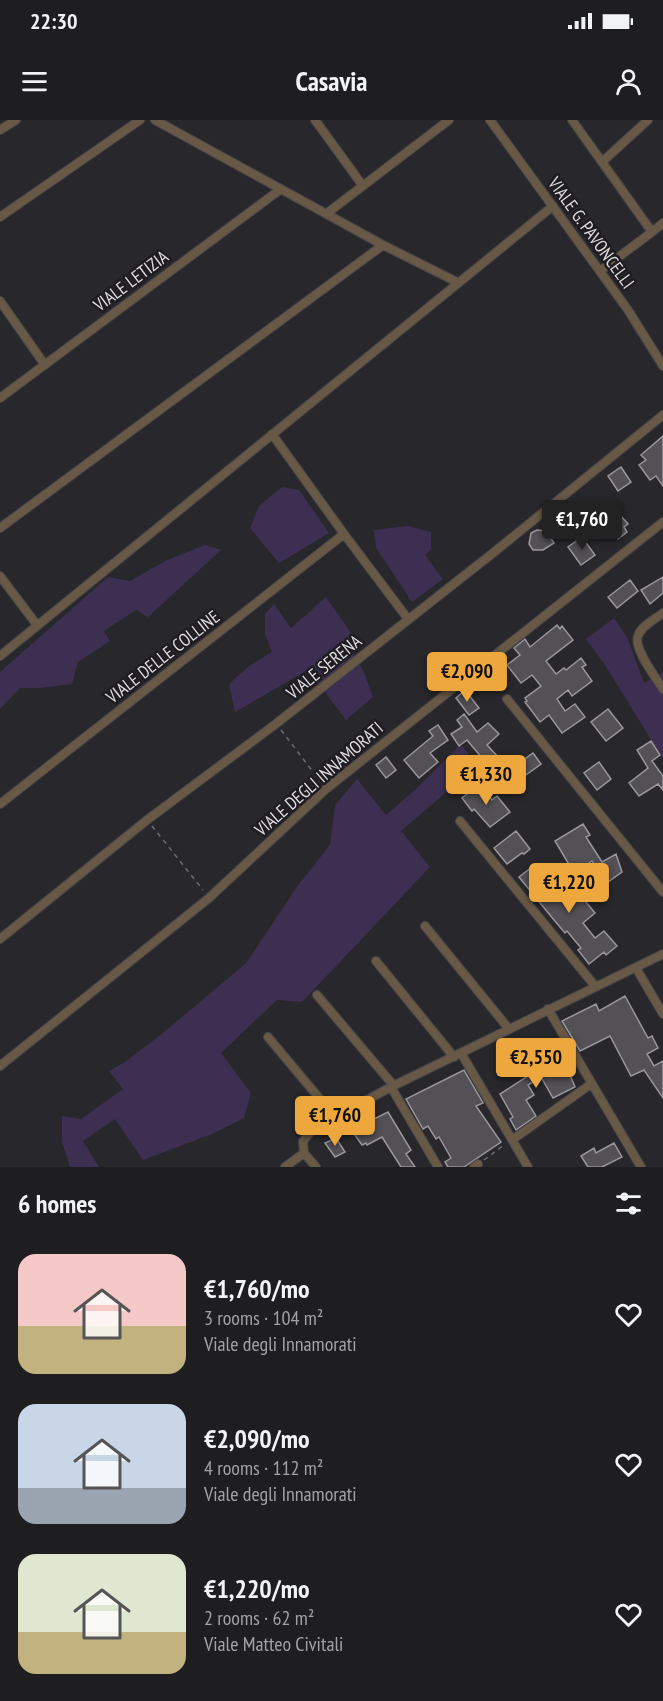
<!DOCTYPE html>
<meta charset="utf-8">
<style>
:root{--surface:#1e1d20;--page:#2b2a2d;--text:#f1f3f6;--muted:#a1a2a5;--accent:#eea73d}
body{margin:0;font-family:"PT Sans Narrow",sans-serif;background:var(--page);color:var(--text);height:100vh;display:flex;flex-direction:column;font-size:22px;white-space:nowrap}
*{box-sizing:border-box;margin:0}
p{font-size:20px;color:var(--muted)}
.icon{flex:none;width:33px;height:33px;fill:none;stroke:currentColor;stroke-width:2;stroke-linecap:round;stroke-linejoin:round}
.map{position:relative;height:1047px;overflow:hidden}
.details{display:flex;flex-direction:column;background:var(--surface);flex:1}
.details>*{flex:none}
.price{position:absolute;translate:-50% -51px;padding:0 14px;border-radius:6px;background:var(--accent);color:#111;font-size:20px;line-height:39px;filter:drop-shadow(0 2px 3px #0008)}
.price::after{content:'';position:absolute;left:50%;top:36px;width:18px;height:14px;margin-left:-9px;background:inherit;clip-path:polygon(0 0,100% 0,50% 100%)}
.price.selected{background:#222;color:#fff}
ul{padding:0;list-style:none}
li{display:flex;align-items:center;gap:18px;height:150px;padding:0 18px}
li span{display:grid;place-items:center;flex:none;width:168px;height:120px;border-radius:18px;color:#555}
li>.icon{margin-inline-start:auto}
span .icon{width:72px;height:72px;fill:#fffc;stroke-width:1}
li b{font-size:26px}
h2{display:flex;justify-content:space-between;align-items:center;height:72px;padding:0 18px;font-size:26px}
.status{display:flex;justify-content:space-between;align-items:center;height:42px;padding:0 30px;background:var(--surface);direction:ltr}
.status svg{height:16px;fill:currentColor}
header{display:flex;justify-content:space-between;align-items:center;height:78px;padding:0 18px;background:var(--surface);font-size:27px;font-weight:800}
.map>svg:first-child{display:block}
</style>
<div class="status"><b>22:30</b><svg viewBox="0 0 49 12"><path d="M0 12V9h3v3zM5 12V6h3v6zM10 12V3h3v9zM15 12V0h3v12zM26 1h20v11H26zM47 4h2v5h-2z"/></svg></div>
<header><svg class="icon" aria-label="menu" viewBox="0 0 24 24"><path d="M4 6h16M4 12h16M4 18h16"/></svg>Casavia<svg class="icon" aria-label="person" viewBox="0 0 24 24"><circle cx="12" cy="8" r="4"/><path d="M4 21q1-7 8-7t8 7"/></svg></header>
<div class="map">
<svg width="663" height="1047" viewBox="0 0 663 1047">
<rect width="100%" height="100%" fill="#28272b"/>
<path fill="#3c2f52" d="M282,367l17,3 30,43 -50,30 -29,-35 9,-22z
M408,406l23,6v18l-6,5 18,24 -31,23 -36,-54 -2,-18z
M205,425l16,5 -73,67 -12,-7 -32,21 6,10 -32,21 -6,22 -32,4h-20l-20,21v-37l108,-95 22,4 37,-21z
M326,477l30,43 -7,6 15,26 9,25 -27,23 -38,-50 -73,42 -6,-28 20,-18 23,-14 -7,-17v-21l9,-10 17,24z
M614,498l13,19 17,46 19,-11v87l-58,-94 -19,-26z
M459,626h3l16,19 -77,66 29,36 -128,135 -25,-2 -56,53 30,40 -7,25 -32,16 -69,26 -28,-41 -32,22 16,26h-29l-8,-25v-26l19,3 42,-30 -14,-18 16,-9 38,-29 83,-70 50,-75 34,-43 5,-40 22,-26 29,36 30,-26z"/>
<path fill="#535156" stroke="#99979d" stroke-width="1.5" d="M663,316v50l-7,-10 -6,4 -11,-15 7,-5 -5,-5z
M621,347l10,15 -13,9 -10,-15z
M615,395l2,4 4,-3 7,8 -4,3 3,5 -9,7 -12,-18z
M537,410l9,1 8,12 -11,7h-10l-4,-6 2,-11z
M582,417l13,18 -14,10 -13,-18z
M663,457v16l-13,11 -9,-14z
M630,460l8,11 -21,17 -9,-11z
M557,505l3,4 2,-3 11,14 -27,21 10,13 8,-6 2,2 15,-12 5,7 -4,2 10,14 -20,15 -4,-6 -11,9 8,12 10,-7 10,13 -23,16 -13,-18 -9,7 -15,-20 2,-1 -2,-3 16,-12 -9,-11 -11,8 -14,-18 13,-10 -6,-7 11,-9 5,8z
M465,570l14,18 -10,7 -13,-17z
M608,589l15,19 -17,13 -15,-19z
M464,594l13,18 11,-9 11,11 -12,11 13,14 -13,12 -9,-9 4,-4 -15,-18 -8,6 -8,-12 11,-7 -5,-7z
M438,605l10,15 -18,13 8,9 -19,16 -15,-18 29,-24 -4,-5z
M651,621l9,14 -8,6 11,15v14l-5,-6 -19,12 -10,-13 19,-15 -11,-18z
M533,633l8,11 -18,13 -8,-11z
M386,637l10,13 -10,8 -10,-13z
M599,642l12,17 -14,11 -13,-17z
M480,664l12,16 5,-4 13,16 -20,15 -16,-18 -2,2 -10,-13z
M583,704l7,11 -4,2 16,25 14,-8 6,18 -14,10 -16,-21 -18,12 -19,-32z
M516,711l14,18 -6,5 -2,-1 -15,11 -13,-16z
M532,747l15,18 15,-11 4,6 -5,4 14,17 6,-5 14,17 -12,10 12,15 9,-7 13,15 -11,9 -2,-3 -15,12 -11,-14 3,-2 -14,-17 -2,2 -11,-13 -35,-43z
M625,876l23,42 4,-2 6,12 -11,6 7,12 9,-5v37l-19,-28 -13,6 -21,-40 -30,15 -18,-30 34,-17 3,7z
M555,934l8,16 4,-2 8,19 -22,11 -12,-21 -13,8 6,10 -8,5 10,16 -20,14 -6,-11 3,-2 -13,-23 34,-22 -3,-4 2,-2z
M464,950l19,33 -7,3 25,36 -37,25h-16l-3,-5 6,-4 -12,-21 -3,2 -8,-13 -5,3 -17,-30z
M388,992l23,38 -5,4 9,13h-14l-19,-30 -15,8 -1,-2 -4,2 -10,-14 6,-4 2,4 14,-8 -2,-3z
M336,1018l9,14 -10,5 -10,-14z
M614,1023l8,14 -20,10h-14l-7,-11 13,-8 2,5z"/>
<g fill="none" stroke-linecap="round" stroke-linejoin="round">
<defs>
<path id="minor" d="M315,0l48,66
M490,0l138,190 35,56
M572,0l80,112 -52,39
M0,10l16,-10
M602,42l46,-42
M326,94l123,-94
M0,97l140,-97
M652,112l11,-9
M383,125l76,38
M0,181l45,64
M0,278l281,-209
M272,314l72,100 64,85
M0,408l383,-283 -228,-125
M0,456l37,49
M663,493c-8,6 -22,13 -25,23 -5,12 18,42 25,53
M0,536l553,-450
M507,579l156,193
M0,684l344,-270
M460,701l135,165
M425,806l84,103
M0,819l147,-119 130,-97 216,-170 170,-138
M376,841l78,96
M636,848l27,46
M317,875l77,91
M548,889l93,158
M268,917l67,80
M461,933l67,114
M0,946l209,-168 117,-109 337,-267
M391,967l47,80
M512,1020l79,-56
M285,1047l19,-14
M316,1047l-12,-14 -1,-12 10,-12 78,-42 272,-133
M474,1047l4,-3"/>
</defs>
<use href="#minor" stroke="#454448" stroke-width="10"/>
<path stroke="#6c6b6f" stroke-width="1.5" stroke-dasharray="4.5 4.5" stroke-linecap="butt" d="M281,610l39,51
M152,706l51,64
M484,1040l20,-15"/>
<use href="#minor" stroke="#685846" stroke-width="8"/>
</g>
<g text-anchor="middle" stroke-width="5" stroke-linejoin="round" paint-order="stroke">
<g font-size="18" fill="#dfdee1" stroke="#1f1d22">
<text transform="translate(591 113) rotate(54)" y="6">VIALE G. PAVONCELLI</text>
<text transform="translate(131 161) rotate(-37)" y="6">VIALE LETIZIA</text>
<text transform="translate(163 537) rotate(-38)" y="6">VIALE DELLE COLLINE</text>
<text transform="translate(324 547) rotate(-39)" y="6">VIALE SERENA</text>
<text transform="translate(319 659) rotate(-41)" y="6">VIALE DEGLI INNAMORATI</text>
</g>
</g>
</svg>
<b class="price selected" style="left:582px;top:431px">€1,760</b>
<b class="price" style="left:467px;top:583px">€2,090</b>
<b class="price" style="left:486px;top:686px">€1,330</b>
<b class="price" style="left:569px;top:794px">€1,220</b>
<b class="price" style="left:536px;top:969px">€2,550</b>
<b class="price" style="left:335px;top:1027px">€1,760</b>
</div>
<section class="details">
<h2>6 homes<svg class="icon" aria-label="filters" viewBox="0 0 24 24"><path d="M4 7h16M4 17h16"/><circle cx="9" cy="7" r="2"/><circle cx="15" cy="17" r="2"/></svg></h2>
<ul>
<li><span style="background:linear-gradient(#f6c9c9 60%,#c2b280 0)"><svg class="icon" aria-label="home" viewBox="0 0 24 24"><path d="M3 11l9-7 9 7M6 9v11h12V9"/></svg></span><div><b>€1,760/mo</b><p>3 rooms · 104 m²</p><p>Viale degli Innamorati</p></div><svg class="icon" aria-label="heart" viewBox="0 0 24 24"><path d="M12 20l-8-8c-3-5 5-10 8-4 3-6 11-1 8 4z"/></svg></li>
<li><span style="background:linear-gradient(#c9d6e8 70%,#9aa5b1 0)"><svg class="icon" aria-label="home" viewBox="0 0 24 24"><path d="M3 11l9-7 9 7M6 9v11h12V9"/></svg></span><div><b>€2,090/mo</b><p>4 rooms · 112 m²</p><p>Viale degli Innamorati</p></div><svg class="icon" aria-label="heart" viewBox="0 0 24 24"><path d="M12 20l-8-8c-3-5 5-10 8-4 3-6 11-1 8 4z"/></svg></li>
<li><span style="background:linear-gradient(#dfe7d0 65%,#c2b280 0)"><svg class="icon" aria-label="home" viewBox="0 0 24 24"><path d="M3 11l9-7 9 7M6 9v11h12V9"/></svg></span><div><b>€1,220/mo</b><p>2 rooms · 62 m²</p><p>Viale Matteo Civitali</p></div><svg class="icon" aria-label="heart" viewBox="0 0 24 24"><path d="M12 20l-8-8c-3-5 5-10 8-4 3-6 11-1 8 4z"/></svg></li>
</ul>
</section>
